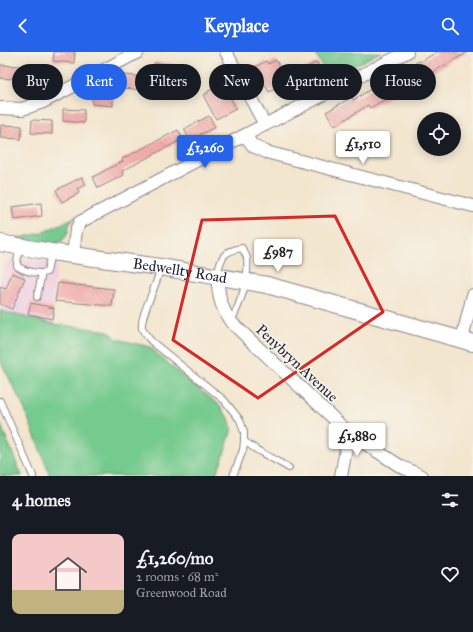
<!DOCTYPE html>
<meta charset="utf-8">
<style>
:root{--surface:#171b24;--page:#242831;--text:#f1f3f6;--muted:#9ea1a6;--accent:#2563eb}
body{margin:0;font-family:"IM FELL Great Primer",serif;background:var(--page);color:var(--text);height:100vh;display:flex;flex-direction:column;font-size:15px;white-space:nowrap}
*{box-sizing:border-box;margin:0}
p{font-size:13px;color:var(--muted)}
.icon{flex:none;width:22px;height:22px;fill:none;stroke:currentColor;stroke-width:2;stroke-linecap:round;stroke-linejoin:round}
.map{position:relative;height:424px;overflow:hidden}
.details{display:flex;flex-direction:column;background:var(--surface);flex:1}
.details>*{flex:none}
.top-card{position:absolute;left:12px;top:12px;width:449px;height:36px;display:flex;gap:8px}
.buttons{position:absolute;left:417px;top:60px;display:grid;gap:8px}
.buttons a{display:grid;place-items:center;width:44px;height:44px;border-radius:50%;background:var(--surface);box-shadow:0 2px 10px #0003;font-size:20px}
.price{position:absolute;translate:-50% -34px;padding:0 9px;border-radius:4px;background:#fff;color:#222;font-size:13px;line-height:26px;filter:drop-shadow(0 1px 2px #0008)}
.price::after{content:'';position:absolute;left:50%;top:24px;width:12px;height:9px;margin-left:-6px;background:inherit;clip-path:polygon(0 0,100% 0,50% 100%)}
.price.on{background:var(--accent);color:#fff}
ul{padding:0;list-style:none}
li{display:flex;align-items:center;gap:12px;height:100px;padding:0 12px}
li span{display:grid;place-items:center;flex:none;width:112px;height:80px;border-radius:8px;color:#555}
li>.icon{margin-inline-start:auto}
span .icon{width:48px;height:48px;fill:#fffc;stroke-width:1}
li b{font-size:17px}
h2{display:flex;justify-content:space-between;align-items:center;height:48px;padding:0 12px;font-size:17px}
.chip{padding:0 14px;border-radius:18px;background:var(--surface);box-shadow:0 2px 10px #0003;font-size:14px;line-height:36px}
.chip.on{background:var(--accent);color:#fff}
header{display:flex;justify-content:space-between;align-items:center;height:52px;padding:0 12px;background:var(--accent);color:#fff;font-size:18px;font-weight:700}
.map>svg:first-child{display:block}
</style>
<header><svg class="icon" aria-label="back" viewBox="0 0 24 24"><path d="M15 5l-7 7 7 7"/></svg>Keyplace<svg class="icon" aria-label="search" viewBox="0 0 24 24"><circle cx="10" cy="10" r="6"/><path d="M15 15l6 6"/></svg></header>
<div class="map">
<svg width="473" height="424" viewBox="0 0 473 424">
<defs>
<pattern id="park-tufts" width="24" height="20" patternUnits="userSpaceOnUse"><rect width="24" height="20" fill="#75ca8e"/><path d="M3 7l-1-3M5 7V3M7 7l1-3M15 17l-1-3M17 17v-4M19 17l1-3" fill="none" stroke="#65ad7b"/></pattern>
<pattern id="building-back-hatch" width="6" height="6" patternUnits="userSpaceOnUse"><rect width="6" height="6" fill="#f4adab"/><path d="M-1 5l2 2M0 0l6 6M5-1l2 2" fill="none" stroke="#d19594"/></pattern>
</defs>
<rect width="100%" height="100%" fill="#f7f3e8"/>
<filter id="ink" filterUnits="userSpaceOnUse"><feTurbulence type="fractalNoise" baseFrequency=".025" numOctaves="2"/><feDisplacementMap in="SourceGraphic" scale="8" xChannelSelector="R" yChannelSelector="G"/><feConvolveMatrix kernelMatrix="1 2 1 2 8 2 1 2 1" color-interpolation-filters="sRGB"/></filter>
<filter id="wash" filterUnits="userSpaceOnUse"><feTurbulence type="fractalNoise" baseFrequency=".012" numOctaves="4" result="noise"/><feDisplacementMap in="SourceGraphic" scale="16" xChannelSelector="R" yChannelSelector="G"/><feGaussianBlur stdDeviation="0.9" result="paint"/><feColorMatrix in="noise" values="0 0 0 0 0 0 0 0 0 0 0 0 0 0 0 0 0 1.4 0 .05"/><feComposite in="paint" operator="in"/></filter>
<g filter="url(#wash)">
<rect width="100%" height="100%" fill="#f3e6cf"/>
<path fill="#f1d0e3" d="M10,205l47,7 -6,49 4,1 -1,10 -54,-13v-30z"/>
<path fill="#75ca8e" stroke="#4c7664" d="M77,164l-7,7 -3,12 -4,5 -8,4h-5l-36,-5 28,-6z
M0,259l54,13 55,7 8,8 33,8 37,33 30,23 12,15 3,11 -9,28 -8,19h-165l-25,-66 -25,-50z"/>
<path fill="url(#park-tufts)" stroke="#4c7664" d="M314,0h67l-51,26z
M0,371l22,53h-22z"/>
<g id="blocks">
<path fill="url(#building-back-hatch)" d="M54,0h21l-1,11 -21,-2z
M437,0h31l-98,56 -2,-3 -33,21 -9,-14 26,-15 1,3 33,-20 1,1 32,-20 1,1z
M276,8l12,22 -19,10 -14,-25 11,-6 2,3z
M317,10l4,9 -25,14 -5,-9z
M154,11l21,1 -1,13 -20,-1z
M0,13l44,2 -1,13 -31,-3v2l-12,-1z
M124,23l21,2 -1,13 -21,-2z
M223,31l13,26 -20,10 -13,-24 5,-2 -1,-1z
M92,40l21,1v13l-21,-2z
M63,57l21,1v13l-21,-2z
M209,64l6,11 -25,13 -6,-11z
M32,68l20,1v13l-21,-1z
M1,73l21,1 -1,13 -21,-1z
M178,78l5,9 -61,32 2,4 -26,13 -5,-11 30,-16 -1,-2z
M82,125l4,8 -9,4 2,4 -17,9 -6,-12z
M41,151l1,13 -28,4 -2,-13z
M12,221l13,5 -13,31 -12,-5v-17l6,2z
M58,231l56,6 -2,17 -57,-5z
M31,251l23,5 -2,11 -24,-5z"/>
</g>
</g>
<g filter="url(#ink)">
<use href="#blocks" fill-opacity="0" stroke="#8a8485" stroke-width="1"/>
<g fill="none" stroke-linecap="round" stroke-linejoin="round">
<defs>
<path id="lane" d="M19,196l-2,15v3c7,5 22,9 30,6l4,-20
M160,216c-2,17 -20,46 -18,60 1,4 6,9 9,13l73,59 16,20 4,12v9l13,9 32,18
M217,224c4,-18 5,-25 25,-28 2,4 5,8 5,11 2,23 -7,44 -16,63
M37,245l5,-24
M0,349l33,75
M233,424l10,-26 1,-9"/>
<path id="street" d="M226,0l39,73
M0,56l22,1 21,-7 95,-50
M245,83l8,11 13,6 207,54
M73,203l3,-25 4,-8 165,-87 162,-83
M217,225c2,20 3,29 14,45l118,111 51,33 22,10
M462,287l11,-44
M341,424l8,-43"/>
<g id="secondary">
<path id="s1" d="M0,191l51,9 109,15 107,18 206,58"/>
</g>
</defs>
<use href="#lane" stroke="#8a8485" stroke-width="8"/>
<use href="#street" stroke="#8a8485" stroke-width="14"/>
<use href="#secondary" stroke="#8a8485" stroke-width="18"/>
<use href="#lane" stroke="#fff" stroke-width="6"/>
<use href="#street" stroke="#fff" stroke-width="12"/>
<use href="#secondary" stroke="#fff" stroke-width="16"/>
</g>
</g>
<path fill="none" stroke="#d62828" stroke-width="3" stroke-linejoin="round" d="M335,164l48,96 -125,86 -85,-58 29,-120z"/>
<g text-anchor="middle" stroke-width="3.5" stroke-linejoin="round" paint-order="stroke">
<g font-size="15" fill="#22223b" stroke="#f7f3e8">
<text dy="5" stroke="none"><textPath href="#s1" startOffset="182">Bedwellty Road</textPath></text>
<text transform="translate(297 311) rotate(43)" y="5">Penybryn Avenue</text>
</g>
</g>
</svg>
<div class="buttons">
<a><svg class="icon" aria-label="locate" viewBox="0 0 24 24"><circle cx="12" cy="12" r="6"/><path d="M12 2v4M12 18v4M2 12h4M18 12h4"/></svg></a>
</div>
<b class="price" style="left:363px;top:113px">£1,510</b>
<b class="price on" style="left:205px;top:117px">£1,260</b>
<b class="price" style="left:278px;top:221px">£987</b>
<b class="price" style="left:357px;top:405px">£1,880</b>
<div class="top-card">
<a class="chip">Buy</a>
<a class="chip on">Rent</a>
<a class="chip">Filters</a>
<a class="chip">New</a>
<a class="chip">Apartment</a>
<a class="chip">House</a>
</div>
</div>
<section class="details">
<h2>4 homes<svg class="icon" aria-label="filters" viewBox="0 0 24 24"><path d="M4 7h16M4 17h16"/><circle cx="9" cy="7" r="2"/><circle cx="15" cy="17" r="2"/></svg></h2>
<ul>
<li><span style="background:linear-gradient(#f6c9c9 70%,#c2b280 0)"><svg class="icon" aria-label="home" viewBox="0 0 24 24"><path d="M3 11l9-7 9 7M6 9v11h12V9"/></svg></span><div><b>£1,260/mo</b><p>2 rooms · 68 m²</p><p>Greenwood Road</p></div><svg class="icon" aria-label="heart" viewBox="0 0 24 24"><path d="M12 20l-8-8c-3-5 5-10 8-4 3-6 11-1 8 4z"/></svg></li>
</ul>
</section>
